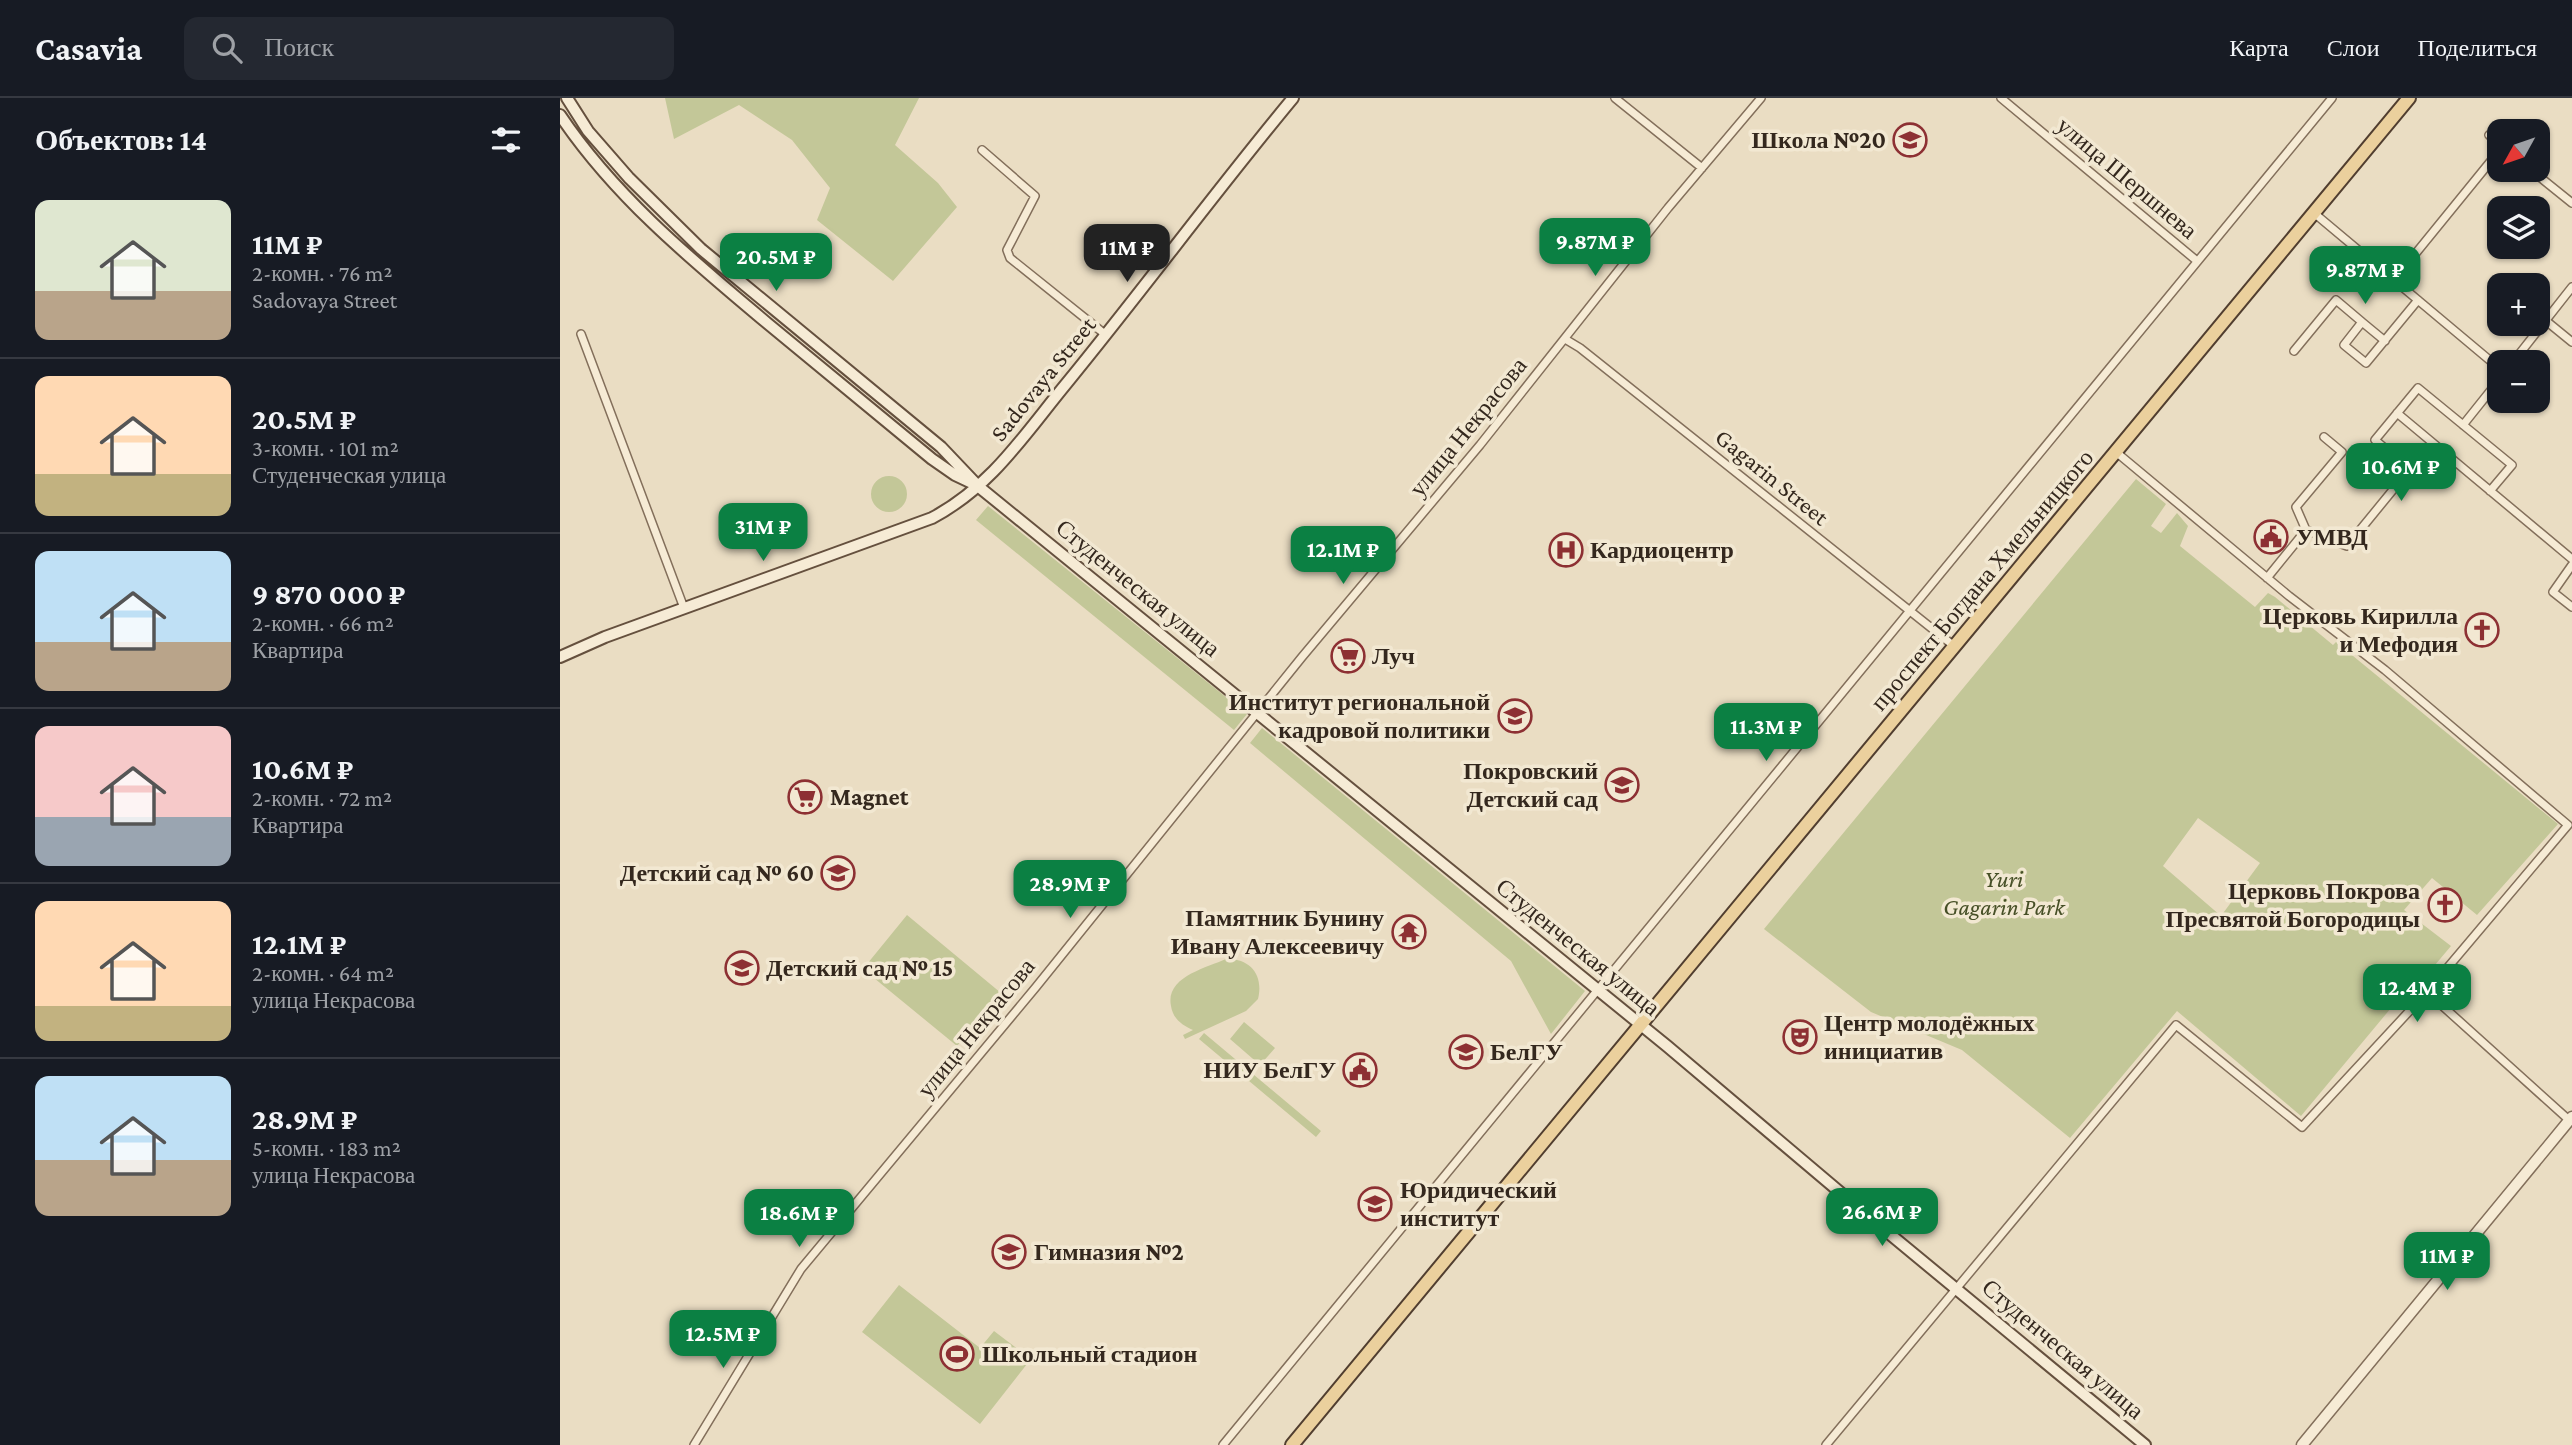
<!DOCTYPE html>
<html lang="ru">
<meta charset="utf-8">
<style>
:root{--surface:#171b24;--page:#242831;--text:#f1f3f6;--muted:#9ea1a6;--line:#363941;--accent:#0b8043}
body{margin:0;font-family:"Crimson Pro",serif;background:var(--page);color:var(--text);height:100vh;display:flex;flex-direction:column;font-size:26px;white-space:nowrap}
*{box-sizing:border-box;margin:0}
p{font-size:23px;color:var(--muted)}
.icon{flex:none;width:38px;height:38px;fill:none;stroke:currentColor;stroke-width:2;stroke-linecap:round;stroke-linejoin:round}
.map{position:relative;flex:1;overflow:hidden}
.panel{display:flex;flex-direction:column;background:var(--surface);width:560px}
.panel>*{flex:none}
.needle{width:46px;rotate:230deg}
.controls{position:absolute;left:1927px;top:21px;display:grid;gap:14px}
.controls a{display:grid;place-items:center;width:63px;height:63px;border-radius:14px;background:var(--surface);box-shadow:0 2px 5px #0004;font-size:35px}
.price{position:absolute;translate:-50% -60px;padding:0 16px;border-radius:14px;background:var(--accent);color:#fff;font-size:23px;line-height:46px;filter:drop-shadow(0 2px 4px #0008)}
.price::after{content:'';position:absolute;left:50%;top:42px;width:21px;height:16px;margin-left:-10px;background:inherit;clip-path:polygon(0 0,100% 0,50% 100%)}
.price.current{background:#222;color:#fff}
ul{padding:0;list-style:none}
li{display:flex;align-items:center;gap:21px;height:175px;padding:0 35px}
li+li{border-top:2px solid var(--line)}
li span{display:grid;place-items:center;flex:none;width:196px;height:140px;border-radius:14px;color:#555}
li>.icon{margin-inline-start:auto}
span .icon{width:84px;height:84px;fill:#fffc;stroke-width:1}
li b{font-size:30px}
h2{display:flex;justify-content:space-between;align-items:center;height:84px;padding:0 35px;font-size:30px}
header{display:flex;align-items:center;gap:42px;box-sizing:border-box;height:98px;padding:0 35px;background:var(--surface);border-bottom:2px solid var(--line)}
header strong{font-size:33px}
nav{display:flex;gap:38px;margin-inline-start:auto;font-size:24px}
.search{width:490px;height:63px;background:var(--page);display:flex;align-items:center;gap:18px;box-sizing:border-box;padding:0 24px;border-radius:14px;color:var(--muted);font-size:26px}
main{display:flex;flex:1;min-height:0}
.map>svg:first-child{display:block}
</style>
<header>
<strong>Casavia</strong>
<div class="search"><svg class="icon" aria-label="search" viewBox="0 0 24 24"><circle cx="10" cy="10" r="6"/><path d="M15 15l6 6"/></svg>Поиск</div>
<nav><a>Карта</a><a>Слои</a><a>Поделиться</a></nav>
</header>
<main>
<section class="panel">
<h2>Объектов: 14<svg class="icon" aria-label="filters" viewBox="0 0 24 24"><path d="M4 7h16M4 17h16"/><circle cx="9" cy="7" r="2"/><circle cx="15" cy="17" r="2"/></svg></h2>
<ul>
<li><span style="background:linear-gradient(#dfe7d0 65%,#b9a48a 0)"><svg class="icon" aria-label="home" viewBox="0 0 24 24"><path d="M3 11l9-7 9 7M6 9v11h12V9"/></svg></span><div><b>11M ₽</b><p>2-комн. · 76 m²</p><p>Sadovaya Street</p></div></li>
<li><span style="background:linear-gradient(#ffd9b3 70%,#c2b280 0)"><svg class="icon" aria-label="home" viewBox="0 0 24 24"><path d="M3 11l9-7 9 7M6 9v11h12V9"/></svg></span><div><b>20.5M ₽</b><p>3-комн. · 101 m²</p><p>Студенческая улица</p></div></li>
<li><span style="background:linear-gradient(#bfe0f5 65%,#b9a48a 0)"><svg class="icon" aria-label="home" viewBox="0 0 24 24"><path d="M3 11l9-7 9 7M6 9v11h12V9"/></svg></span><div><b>9 870 000 ₽</b><p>2-комн. · 66 m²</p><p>Квартира</p></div></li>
<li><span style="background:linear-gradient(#f6c9c9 65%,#9aa5b1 0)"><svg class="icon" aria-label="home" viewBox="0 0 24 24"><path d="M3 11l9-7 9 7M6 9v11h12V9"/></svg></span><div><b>10.6M ₽</b><p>2-комн. · 72 m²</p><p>Квартира</p></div></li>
<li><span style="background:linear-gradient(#ffd9b3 75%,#c2b280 0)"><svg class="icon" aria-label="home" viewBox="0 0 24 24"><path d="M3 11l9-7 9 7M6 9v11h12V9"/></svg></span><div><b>12.1M ₽</b><p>2-комн. · 64 m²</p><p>улица Некрасова</p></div></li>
<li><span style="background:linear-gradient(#bfe0f5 60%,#b9a48a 0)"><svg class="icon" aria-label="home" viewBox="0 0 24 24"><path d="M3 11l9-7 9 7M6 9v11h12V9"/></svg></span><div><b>28.9M ₽</b><p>5-комн. · 183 m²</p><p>улица Некрасова</p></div></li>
</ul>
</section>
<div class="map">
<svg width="2012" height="1347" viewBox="0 0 2012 1347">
<rect width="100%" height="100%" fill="#eaddc3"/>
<path fill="#c3c798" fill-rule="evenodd" d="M105,0h254l-24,47 43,38 19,24 -64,74 -76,-61 13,-32 -38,-48 -53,-35 -65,34z
M311 396a18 18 0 1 1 36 0a18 18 0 1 1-36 0Z
M1576,381l30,25 -15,22 10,7 16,-20 11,13 -8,20 75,61 13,-14 7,4 58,48 3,-3 222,182 -81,91 -45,-37 -28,32 47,36 -48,57 -7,-1 -95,114 -124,-105 -107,127 -108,-88 -91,-38 -107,-83zM1638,720l62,45 -39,53 -58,-50z
M428,408l259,208 -13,16 -258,-210z
M702,630l323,263 -34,43 -40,-73 -261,-218z
M347,817l94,78 -44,53 -94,-77z
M666,861c24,-1 38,16 32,40l-12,12 -61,28 -2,-4 10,-5c-11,-5 -20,-11 -22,-24 -6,-29 35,-38 55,-47z
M684,924l31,26 -15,17 -30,-26z
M644,935l117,98 -5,6 -117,-98z
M339,1187l81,63 14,-17 37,28 -51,65 -118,-92z"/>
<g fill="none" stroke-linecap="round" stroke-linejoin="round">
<defs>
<path id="minor" d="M1055,0l87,70
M1441,0l196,163
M1929,37l10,8
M422,52l53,46 -28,54 3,8 96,77
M1971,72l41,33
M1754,115l185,155
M1834,182l105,-129
M1985,222l27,22
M1802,224l23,19
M21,236l103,274
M1005,241l15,9 374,298
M1734,253l42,-51 26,22 -18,23 22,18 52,-63
M1953,264l59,-75
M1837,315l175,146
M1903,327l36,-45
M1746,432l-10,-23 46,-55 -18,-15
M2012,467l-19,27 19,15
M1707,480l39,-48 41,16 63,-77 -35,-29 43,-52 94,77 -22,26
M1867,894l142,128
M134,1347l107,-176 235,-282 266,-330 178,-212 188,-237 93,-110
M663,1347l1109,-1347
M1266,1347l350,-420 126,102 125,-135 141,-167 -183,-155 -96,-74 -173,-144"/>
<path id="tertiary" d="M1742,1347l270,-328"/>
<path id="secondary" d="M7,0l21,33 41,47 72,71 240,198 38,40 688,559 213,180 265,219
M0,17c55,82 132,145 207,208 55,45 110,90 165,136l23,16 19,9
M0,559l45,-20 327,-119c59,-31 92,-83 134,-134 77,-94 149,-192 227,-286"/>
<path id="primary" d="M732,1347l1117,-1347"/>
</defs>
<use href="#minor" stroke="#836f5b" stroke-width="10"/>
<use href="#tertiary" stroke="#836f5b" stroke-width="13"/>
<use href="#secondary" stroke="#65503e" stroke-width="14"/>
<use href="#primary" stroke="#513e2f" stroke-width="16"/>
<use href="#minor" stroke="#f6ebd5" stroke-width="7"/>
<use href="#tertiary" stroke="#f6ebd5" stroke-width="10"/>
<use href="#secondary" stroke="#f6ebd5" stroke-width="10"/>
<use href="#primary" stroke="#ebd09d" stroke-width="12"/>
</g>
<defs>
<symbol id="school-ring" viewBox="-11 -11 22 22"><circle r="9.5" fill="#f2e8d2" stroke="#8d3033" stroke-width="1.5"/><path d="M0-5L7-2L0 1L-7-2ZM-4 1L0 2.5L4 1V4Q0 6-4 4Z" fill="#8d3033"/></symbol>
<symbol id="civic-ring" viewBox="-11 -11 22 22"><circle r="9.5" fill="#f2e8d2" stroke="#8d3033" stroke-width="1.5"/><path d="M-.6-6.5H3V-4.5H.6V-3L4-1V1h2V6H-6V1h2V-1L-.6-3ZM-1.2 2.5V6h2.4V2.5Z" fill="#8d3033"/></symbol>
<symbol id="hospital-ring" viewBox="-11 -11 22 22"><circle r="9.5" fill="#f2e8d2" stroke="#8d3033" stroke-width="1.5"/><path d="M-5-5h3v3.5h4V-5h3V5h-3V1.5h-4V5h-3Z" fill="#8d3033"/></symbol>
<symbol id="church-ring" viewBox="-11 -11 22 22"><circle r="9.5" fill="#f2e8d2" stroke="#8d3033" stroke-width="1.5"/><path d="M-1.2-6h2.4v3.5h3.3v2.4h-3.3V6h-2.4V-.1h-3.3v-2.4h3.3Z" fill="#8d3033"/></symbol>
<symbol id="supermarket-ring" viewBox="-11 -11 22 22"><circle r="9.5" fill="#f2e8d2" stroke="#8d3033" stroke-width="1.5"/><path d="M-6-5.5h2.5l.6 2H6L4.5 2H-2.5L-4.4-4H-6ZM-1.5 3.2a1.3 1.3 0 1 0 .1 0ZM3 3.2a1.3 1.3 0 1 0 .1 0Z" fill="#8d3033"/></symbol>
<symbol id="university-ring" viewBox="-11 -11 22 22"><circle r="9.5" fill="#f2e8d2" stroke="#8d3033" stroke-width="1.5"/><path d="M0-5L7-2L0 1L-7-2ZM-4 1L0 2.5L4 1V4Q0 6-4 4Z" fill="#8d3033"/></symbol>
<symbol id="temple-ring" viewBox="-11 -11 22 22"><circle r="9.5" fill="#f2e8d2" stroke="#8d3033" stroke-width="1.5"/><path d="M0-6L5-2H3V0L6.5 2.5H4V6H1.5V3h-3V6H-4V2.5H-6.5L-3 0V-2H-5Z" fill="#8d3033"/></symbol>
<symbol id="theatre-ring" viewBox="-11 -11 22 22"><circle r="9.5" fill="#f2e8d2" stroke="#8d3033" stroke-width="1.5"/><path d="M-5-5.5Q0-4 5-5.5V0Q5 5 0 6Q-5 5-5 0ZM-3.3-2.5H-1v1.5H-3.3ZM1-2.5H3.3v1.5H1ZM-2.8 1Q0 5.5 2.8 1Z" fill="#8d3033"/></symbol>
<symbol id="stadium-ring" viewBox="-11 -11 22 22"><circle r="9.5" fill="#f2e8d2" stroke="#8d3033" stroke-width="1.5"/><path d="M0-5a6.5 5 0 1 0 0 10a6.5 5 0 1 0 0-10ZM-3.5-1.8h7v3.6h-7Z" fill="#8d3033"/></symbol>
</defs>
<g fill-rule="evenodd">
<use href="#school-ring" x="1331" y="23" width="38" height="38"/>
<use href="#civic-ring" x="1692" y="420" width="38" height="38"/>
<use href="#hospital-ring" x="987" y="433" width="38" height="38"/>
<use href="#church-ring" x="1903" y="513" width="38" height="38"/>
<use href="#supermarket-ring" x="769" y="539" width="38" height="38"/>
<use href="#university-ring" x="936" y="599" width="38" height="38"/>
<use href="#school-ring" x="1043" y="668" width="38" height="38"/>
<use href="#supermarket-ring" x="226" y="680" width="38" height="38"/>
<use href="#school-ring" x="259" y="756" width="38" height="38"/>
<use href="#church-ring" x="1866" y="788" width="38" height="38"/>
<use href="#temple-ring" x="830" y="815" width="38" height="38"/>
<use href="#school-ring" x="163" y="851" width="38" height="38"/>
<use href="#theatre-ring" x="1221" y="920" width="38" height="38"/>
<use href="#university-ring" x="887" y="935" width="38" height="38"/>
<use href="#civic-ring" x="781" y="953" width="38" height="38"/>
<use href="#university-ring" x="796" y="1087" width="38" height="38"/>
<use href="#school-ring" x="430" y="1135" width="38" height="38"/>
<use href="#stadium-ring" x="378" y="1237" width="38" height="38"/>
</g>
<g text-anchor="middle" stroke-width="7" stroke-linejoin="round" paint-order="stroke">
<g font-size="24" font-weight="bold" fill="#34281e" stroke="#f2e8d2" text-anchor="start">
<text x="1326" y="50" text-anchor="end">Школа №20</text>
<text x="1736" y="447">УМВД</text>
<text x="1030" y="460">Кардиоцентр</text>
<text x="1898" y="526" text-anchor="end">Церковь Кирилла<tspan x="1898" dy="28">и Мефодия</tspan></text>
<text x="812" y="566">Луч</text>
<text x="930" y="612" text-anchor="end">Институт региональной<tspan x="930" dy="28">кадровой политики</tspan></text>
<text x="1038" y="681" text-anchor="end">Покровский<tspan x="1038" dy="28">Детский сад</tspan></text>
<text x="270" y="707">Magnet</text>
<text x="254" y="783" text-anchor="end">Детский сад № 60</text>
<text x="1860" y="801" text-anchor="end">Церковь Покрова<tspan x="1860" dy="28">Пресвятой Богородицы</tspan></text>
<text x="824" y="828" text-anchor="end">Памятник Бунину<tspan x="824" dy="28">Ивану Алексеевичу</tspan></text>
<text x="206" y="878">Детский сад № 15</text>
<text x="1264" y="933">Центр молодёжных<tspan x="1264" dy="28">инициатив</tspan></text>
<text x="930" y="962">БелГУ</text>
<text x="776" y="980" text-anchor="end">НИУ БелГУ</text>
<text x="840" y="1100">Юридический<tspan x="840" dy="28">институт</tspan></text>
<text x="474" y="1162">Гимназия №2</text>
<text x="422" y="1264">Школьный стадион</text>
</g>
<g font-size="24" fill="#34281e" stroke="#f2e8d2">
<text transform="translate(1567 80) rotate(40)" y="8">улица Шершнева</text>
<text transform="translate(483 281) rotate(-51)" y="8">Sadovaya Street</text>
<text transform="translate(908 329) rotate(-51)" y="8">улица Некрасова</text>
<text transform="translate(1212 379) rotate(39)" y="8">Gagarin Street</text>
<text transform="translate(1422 482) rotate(-50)" y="8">проспект Богдана Хмельницкого</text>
<text transform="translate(578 490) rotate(39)" y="8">Студенческая улица</text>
<text transform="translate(1018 849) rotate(39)" y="8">Студенческая улица</text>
<text transform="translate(416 930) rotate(-51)" y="8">улица Некрасова</text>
<text transform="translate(1503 1251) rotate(40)" y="8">Студенческая улица</text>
</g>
<g font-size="24" font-style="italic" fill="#464f26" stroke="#f2e8d2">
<text x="1444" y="789">Yuri<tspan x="1444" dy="28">Gagarin Park</tspan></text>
</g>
</g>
</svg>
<div class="controls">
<a><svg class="needle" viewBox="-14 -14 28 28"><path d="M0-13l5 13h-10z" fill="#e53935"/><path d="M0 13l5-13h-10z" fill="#9ea1a6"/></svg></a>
<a><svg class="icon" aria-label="layers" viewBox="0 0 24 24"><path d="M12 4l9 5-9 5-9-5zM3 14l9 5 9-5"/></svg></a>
<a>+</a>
<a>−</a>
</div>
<b class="price" style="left:1035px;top:180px">9.87M ₽</b>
<b class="price current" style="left:567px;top:186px">11M ₽</b>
<b class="price" style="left:216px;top:195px">20.5M ₽</b>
<b class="price" style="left:1805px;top:208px">9.87M ₽</b>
<b class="price" style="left:1841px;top:405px">10.6M ₽</b>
<b class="price" style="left:203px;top:465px">31M ₽</b>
<b class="price" style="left:783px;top:488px">12.1M ₽</b>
<b class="price" style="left:1206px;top:665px">11.3M ₽</b>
<b class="price" style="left:510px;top:822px">28.9M ₽</b>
<b class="price" style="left:1857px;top:926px">12.4M ₽</b>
<b class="price" style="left:1322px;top:1150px">26.6M ₽</b>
<b class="price" style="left:239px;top:1151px">18.6M ₽</b>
<b class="price" style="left:1887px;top:1194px">11M ₽</b>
<b class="price" style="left:163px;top:1272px">12.5M ₽</b>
</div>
</main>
